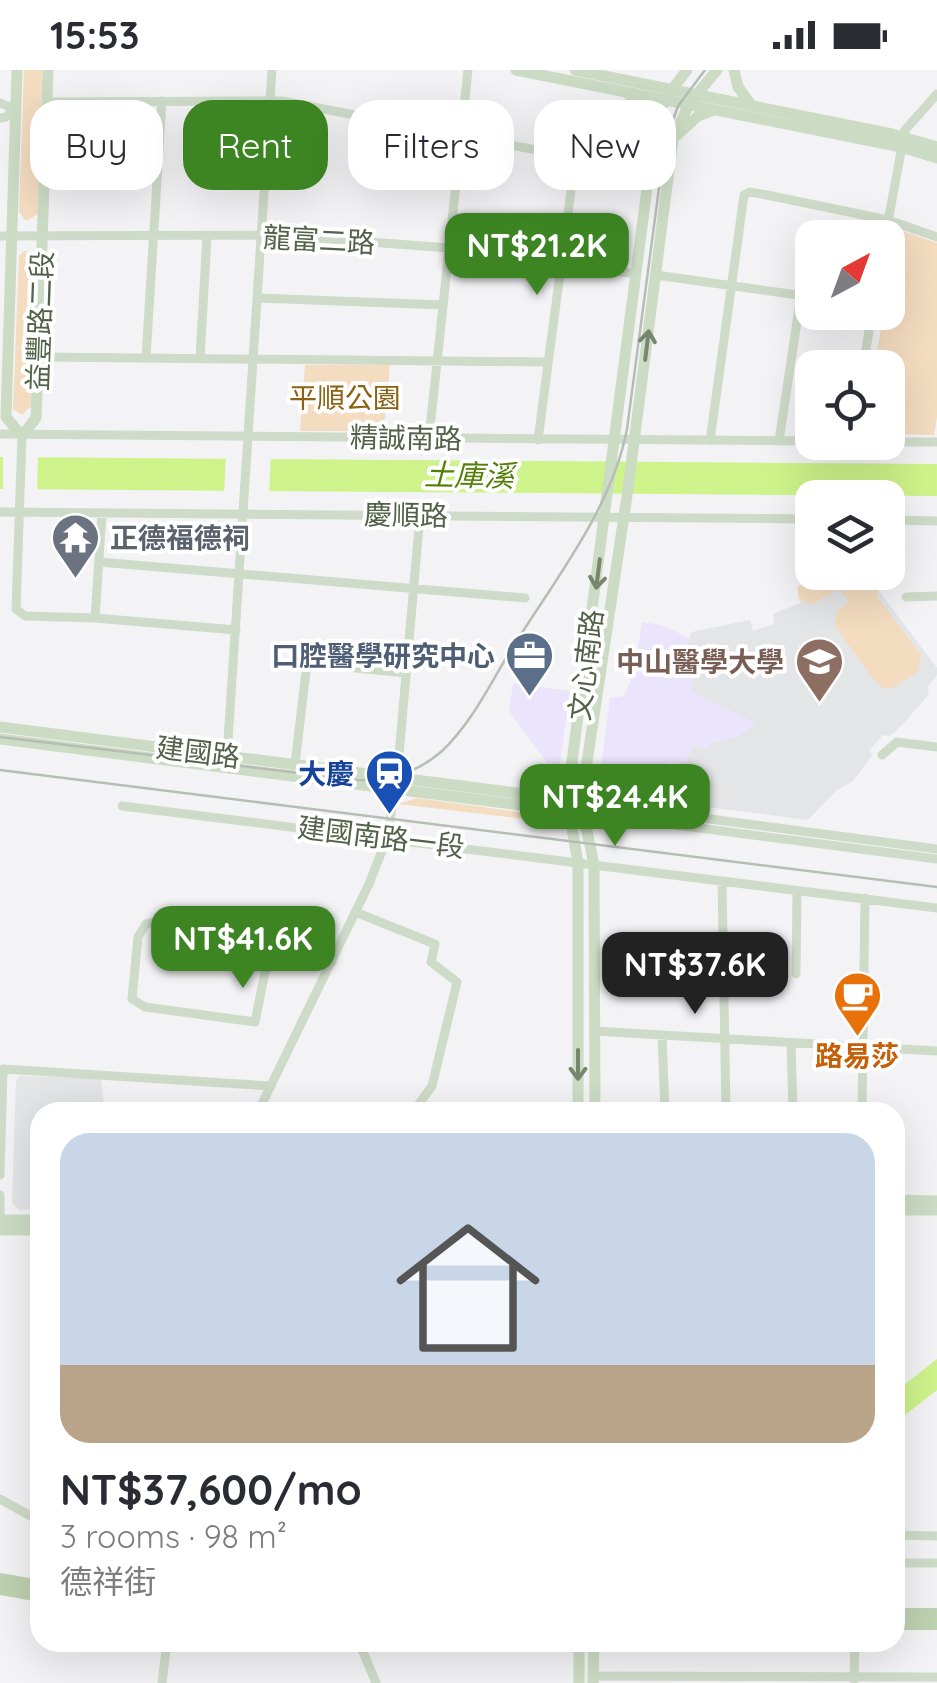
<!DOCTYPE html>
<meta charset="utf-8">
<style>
:root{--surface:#fff;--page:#f2f2f3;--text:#2b2b33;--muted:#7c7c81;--line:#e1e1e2;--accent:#3c8522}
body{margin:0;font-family:Quicksand,"Noto Sans TC",sans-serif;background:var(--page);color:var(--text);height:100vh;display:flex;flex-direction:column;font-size:38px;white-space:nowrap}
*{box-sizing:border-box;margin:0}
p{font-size:32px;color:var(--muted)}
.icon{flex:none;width:55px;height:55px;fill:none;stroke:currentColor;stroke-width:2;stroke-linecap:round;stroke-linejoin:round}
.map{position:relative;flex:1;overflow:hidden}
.sheet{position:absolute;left:30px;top:1032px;width:875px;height:550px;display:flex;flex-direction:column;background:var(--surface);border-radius:30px;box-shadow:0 10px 40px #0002}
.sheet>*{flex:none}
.hud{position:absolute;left:30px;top:30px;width:878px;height:90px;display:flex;gap:20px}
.needle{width:65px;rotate:41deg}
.tools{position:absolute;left:795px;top:150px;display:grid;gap:20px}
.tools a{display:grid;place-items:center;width:110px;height:110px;border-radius:20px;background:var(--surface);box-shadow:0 10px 40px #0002;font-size:50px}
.price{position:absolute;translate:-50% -85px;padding:0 22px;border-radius:20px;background:var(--accent);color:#fff;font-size:32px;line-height:65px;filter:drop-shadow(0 2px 5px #0008)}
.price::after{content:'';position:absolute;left:50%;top:60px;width:30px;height:22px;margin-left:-15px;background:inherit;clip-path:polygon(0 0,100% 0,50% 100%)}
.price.current{background:#222;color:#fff}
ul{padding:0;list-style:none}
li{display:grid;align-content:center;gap:20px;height:530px;padding:0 30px}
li+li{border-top:2px solid var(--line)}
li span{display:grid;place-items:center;height:310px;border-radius:30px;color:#555}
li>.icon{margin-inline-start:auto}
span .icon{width:180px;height:180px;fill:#fffc;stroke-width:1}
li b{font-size:42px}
.pill{padding:0 35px;border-radius:30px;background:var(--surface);box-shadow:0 10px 40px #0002;font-size:35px;line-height:90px}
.pill.current{background:var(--accent);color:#fff}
.status{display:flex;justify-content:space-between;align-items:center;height:70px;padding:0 50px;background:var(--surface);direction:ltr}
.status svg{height:28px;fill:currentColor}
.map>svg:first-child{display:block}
</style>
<div class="status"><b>15:53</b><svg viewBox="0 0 49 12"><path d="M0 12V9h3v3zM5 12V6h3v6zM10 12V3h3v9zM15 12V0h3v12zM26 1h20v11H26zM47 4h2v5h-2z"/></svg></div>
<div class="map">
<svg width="937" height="1613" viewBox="0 0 937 1613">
<rect width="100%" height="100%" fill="#f3f3f5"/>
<path fill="#e4e5e6" d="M854,509l19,4 64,85v7l-10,13 2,6 -26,30 -13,12 -7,-1 -13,15 -1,3 4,1 -20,27 -16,9 -29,30 -132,-17 4,-34 12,-22 47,-11 15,-14 -65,-31 -12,-23 15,-36 58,-12 3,11 21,-7 -1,-10 27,-11 -2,-11z
M20,1006l81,3 4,33h-65v97l-21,1 -7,-7 4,-123z"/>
<path fill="#eae4fd" d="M642,552l20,3 29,14 -14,29 18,10 -5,13 66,32 -17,13 -28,8 -3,4 -16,-1 -8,18 -17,-3 -3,25 -7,18 -53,-7 -6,-8 12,-92 14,-2 10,-23z
M513,613l57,8 -12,86 -49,-66z"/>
<path fill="#f4dcc0" d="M24,0h18l-4,144 -12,7 -7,-9z
M903,161l34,12v174l-3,18 -46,-1v-66l-14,-1 10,-54 4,-1v-22l8,-50 7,-3z
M24,181l8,1 4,8 -5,146 -9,9 -9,-6 6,-153z
M305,295h85l-6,66h-84z
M842,504l33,10 4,7 -3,4 45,60 -3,16 -25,17h-10l-10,-9 -38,-53 2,-15 12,-9 -10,-13 -28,16 -11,-6 -3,-11 9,-10z
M417,728l146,20 3,6 -168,-20z"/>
<path fill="#cef38a" d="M0,387l937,7v32l-937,-7z
M937,1289v31l-42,33v-31z"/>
<path fill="#f3f3f5" d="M3,382h35l-1,43 -34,-1z
M226,383h45l-2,44 -45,-1z"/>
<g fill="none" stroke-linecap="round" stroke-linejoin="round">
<path stroke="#cfdbc9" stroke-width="9" d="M47,32l235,-1 291,56 2,3 -37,280
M0,33l15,6 -9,8 -6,1
M0,166l275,-1 174,13 187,26
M885,168l20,-108 32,-36
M656,205l156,22
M258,228l185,7
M40,287l508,5
M146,288l16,-257
M200,289l7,-123
M863,298l9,-56
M0,364l812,7
M22,366l-6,173 9,7 70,2 7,-105
M429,368l39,-368
M710,371l34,-246 6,-3 17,3 121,25 49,17
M779,371l22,-146
M888,372h49
M0,442l812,7
M888,450l49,1
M99,492l426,36
M906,527l31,-1
M95,548l141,12
M882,685l15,-13 40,5
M227,686l45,-686
M295,694l12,-101 99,10
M581,732l356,47
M122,736l815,102
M584,743l353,46
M722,812l4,230
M355,842l80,32 -4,18 26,20 -25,104 -19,26
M271,872l-5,-3 -105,-18 -15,3 -8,13 -6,62 13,8 110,15 16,-80 13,-3 48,23
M796,904l1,-83
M594,961l343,20
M662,965l3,77
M791,973l2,69
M258,1042l111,-228 18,-46 10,-60 23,-263
M862,1042l3,-214
M0,1105l3,-106 268,17
M0,1125v29
M0,1429l36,20
M895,1465l42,1
M895,1493h42
M359,1572l17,41
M593,1606l344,1
M854,1610l1,-38
M162,1613l5,-41"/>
<path stroke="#ccdcc4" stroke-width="11" d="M17,0l-11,347 16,19 14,-18 12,-348
M516,0l385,77 36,11
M575,0l317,64 45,13
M734,0l4,17 14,19
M628,24l14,13 13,24
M676,66l22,-20 16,-6
M0,657l572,73
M0,669l576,73
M578,1042v-249l-11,-63 89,-680 9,-21 22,-29
M595,1042l-1,-247 -13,-63 46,-306 46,-357 16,-35 28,-34
M895,1130l42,1
M895,1140h42
M0,1150h40
M0,1160h40
M579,1572v41
M593,1613l1,-41"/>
<path stroke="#bdd2b1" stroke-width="12" d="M0,1509l40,7
M0,1519l40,7
M895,1544h42
M895,1554h42"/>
<path stroke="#b6bdb4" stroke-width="2.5" d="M0,667l358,43c31,1 60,-8 84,-29 29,-27 48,-67 69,-101 42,-68 101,-141 116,-221l38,-286 13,-37 27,-36
M0,700l937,117"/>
</g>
<defs><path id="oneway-shaft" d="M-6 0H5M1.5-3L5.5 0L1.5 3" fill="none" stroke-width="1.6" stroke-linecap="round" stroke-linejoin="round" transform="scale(2.5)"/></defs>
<g stroke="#77876d">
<use href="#oneway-shaft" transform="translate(647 275) rotate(-83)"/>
<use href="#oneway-shaft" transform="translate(598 504) rotate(97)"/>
<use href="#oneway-shaft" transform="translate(578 995) rotate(90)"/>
</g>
<defs>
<symbol id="temple-pin" viewBox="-11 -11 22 30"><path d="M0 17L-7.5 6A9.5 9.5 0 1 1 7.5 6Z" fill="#6b7280" stroke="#fff"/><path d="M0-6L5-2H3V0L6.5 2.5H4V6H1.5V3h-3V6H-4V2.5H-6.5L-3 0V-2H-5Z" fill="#fff"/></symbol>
<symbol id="office-pin" viewBox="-11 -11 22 30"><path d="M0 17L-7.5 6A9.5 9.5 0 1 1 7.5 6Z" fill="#5c6f8a" stroke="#fff"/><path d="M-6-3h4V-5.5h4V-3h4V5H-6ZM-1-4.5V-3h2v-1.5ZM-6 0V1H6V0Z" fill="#fff"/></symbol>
<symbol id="university-pin" viewBox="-11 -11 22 30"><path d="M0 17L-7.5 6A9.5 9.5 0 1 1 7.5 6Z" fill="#8d6e63" stroke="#fff"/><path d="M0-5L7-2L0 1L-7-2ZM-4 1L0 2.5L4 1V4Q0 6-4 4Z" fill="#fff"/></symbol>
<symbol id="station-pin" viewBox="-11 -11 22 30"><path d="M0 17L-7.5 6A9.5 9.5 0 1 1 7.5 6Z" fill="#1a4fb4" stroke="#fff"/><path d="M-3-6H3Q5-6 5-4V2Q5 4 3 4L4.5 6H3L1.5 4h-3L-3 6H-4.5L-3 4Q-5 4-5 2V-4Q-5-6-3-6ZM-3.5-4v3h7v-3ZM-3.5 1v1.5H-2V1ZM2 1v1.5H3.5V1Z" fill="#fff"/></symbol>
<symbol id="cafe-pin" viewBox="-11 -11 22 30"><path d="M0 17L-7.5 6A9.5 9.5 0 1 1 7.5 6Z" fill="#e8710a" stroke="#fff"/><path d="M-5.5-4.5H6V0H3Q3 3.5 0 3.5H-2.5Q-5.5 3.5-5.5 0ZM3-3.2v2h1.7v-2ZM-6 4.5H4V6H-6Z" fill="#fff"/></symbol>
</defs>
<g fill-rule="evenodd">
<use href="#temple-pin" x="48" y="440" width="55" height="75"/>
<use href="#office-pin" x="502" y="558" width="55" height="75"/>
<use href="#university-pin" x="792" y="564" width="55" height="75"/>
<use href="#station-pin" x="362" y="676" width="55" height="75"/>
<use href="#cafe-pin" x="830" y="898" width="55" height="75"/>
</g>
<g text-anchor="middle" stroke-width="8" stroke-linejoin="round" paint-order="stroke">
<g font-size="28" fill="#526248" stroke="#fff">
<text transform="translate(319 170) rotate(3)" y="10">龍富二路</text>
<text transform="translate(40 251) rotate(-88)" y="10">益豐路二段</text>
<text transform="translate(406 368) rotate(1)" y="10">精誠南路</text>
<text transform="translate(406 445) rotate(1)" y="10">慶順路</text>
<text transform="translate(586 595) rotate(-83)" y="10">文心南路</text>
<text transform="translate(198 682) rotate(7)" y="10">建國路</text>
<text transform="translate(381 767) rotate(7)" y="10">建國南路一段</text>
</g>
<g font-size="28" fill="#8c6111" stroke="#fff">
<text x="345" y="338">平順公園</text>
</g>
<g font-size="28" font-weight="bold" fill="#5b616d" stroke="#fff" text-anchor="start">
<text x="110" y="478">正德福德祠</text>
</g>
<g font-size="28" font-weight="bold" fill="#4e5e75" stroke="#fff" text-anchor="end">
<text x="495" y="596">口腔醫學研究中心</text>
</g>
<g font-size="28" font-weight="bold" fill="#785e54" stroke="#fff" text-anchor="end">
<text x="784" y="602">中山醫學大學</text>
</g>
<g font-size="28" font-weight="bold" fill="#164399" stroke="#fff" text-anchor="end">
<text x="354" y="714">大慶</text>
</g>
<g font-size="28" font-weight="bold" fill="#c56008" stroke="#fff">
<text x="857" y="996">路易莎</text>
</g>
<g font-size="30" font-style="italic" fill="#558007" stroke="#fff">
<text transform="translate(469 406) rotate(1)" y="10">土庫溪</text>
</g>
</g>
</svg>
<div class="tools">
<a><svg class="needle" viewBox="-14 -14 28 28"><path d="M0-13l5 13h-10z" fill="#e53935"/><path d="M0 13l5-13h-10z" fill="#7c7c81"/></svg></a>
<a><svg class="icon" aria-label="locate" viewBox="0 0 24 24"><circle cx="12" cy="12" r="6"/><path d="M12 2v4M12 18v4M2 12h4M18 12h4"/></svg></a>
<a><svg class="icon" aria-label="layers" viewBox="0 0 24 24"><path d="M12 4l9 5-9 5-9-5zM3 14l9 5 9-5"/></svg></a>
</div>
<b class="price" style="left:537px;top:228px">NT$21.2K</b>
<b class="price" style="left:615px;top:779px">NT$24.4K</b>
<b class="price" style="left:243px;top:921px">NT$41.6K</b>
<b class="price current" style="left:695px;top:947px">NT$37.6K</b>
<div class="hud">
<a class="pill">Buy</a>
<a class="pill current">Rent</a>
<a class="pill">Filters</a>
<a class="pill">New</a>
</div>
<section class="sheet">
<ul>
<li><span style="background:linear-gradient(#c9d6e8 75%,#b9a48a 0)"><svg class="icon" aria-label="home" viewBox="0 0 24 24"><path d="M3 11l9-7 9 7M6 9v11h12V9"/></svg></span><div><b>NT$37,600/mo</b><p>3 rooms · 98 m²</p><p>德祥街</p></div></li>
</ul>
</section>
</div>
